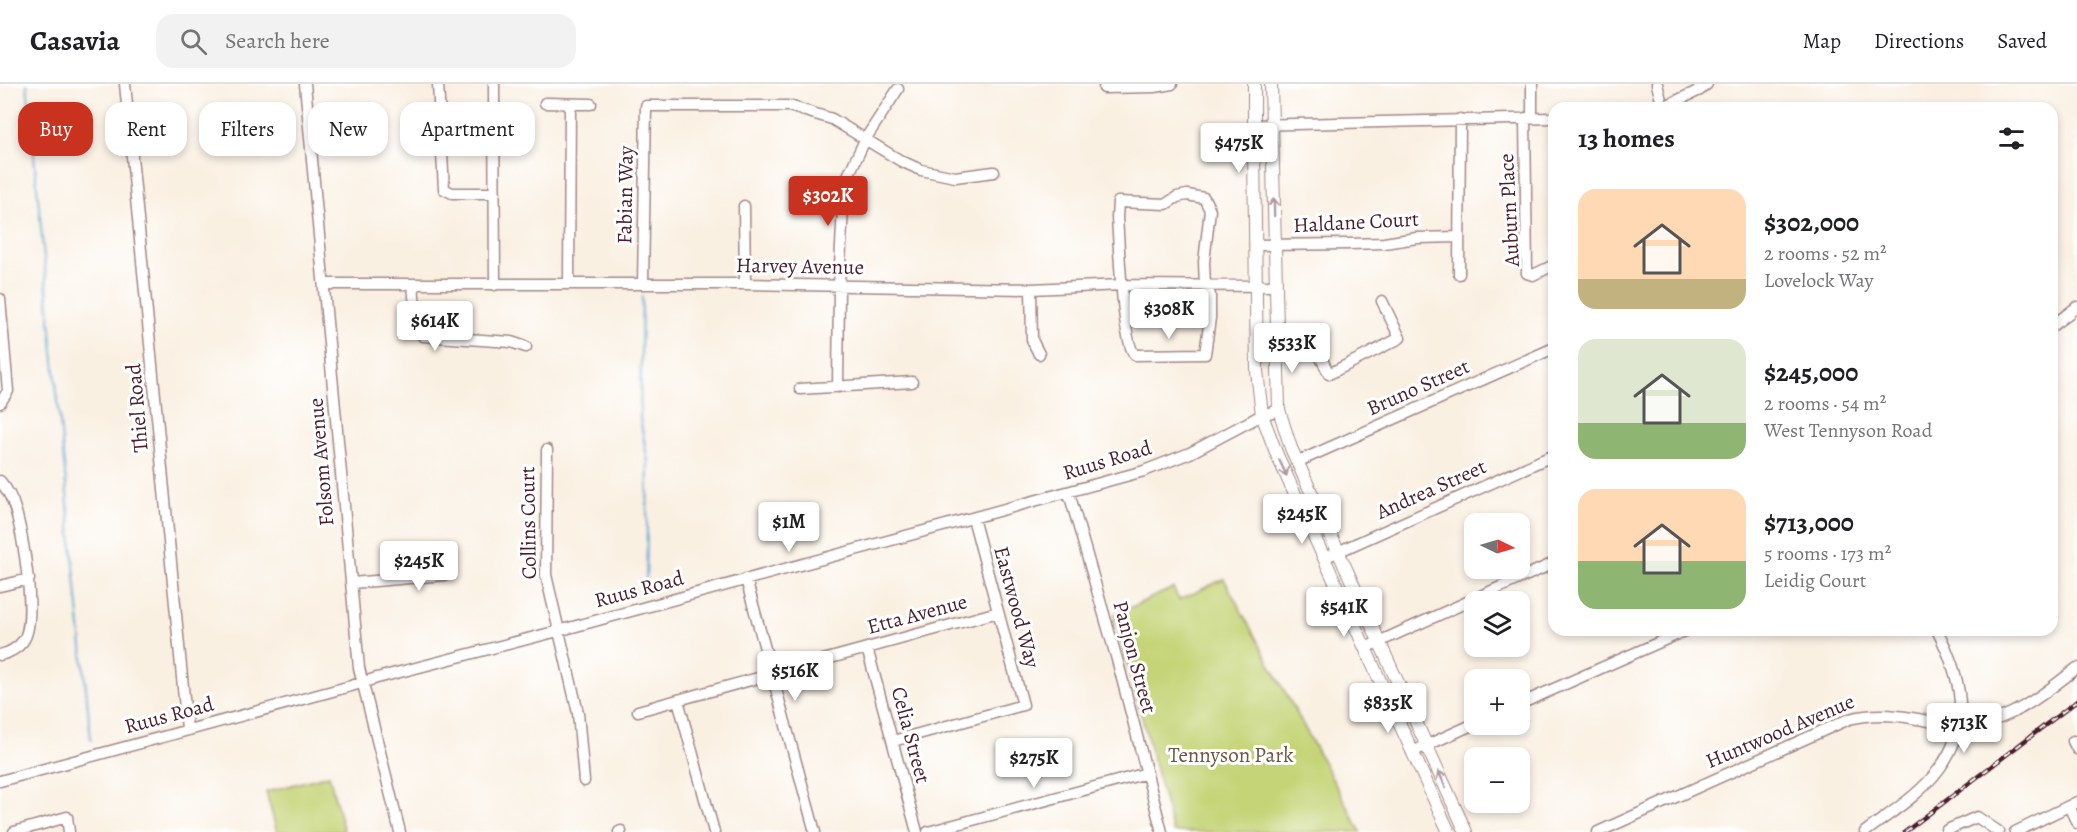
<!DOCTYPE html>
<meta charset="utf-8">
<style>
:root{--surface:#fff;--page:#f2f2f2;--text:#202124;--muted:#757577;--line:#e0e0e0;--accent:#c8321e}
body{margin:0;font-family:Alegreya,serif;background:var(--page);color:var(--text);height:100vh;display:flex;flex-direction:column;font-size:22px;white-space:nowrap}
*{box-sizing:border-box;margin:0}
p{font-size:20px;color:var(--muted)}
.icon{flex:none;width:33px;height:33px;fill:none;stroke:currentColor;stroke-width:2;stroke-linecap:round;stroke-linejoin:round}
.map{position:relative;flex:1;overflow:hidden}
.panel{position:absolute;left:1548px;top:18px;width:510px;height:534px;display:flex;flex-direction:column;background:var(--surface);border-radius:18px;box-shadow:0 3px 9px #0003}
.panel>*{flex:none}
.top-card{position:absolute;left:18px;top:18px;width:570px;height:54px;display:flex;gap:12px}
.needle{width:39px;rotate:95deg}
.tools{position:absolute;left:1464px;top:429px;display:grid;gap:12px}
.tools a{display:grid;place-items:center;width:66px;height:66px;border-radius:12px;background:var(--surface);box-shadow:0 3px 9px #0003;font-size:30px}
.price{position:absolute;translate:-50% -51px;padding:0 14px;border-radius:6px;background:#fff;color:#222;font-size:20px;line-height:39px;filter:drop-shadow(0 2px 3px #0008)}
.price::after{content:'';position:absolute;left:50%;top:36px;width:18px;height:14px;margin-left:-9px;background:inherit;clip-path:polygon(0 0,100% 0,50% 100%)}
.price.selected{background:var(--accent);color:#fff}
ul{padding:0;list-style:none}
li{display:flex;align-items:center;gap:18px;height:150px;padding:0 30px}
li span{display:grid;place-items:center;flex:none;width:168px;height:120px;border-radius:18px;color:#555}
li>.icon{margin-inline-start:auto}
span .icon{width:72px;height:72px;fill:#fffc;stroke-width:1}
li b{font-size:26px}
h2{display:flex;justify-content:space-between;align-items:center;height:72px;padding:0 30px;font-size:26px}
.tag{padding:0 21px;border-radius:18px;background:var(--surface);box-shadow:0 3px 9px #0003;font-size:21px;line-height:54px}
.tag.selected{background:var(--accent);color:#fff}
header{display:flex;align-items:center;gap:36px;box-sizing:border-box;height:84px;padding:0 30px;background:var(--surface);border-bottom:2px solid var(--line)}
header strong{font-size:28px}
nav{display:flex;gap:33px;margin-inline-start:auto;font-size:21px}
.search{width:420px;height:54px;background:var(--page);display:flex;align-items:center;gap:15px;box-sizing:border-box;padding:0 21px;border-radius:18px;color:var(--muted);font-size:22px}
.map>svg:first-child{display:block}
</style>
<header>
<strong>Casavia</strong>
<div class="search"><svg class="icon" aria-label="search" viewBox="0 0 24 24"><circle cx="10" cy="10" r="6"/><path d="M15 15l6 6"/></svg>Search here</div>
<nav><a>Map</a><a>Directions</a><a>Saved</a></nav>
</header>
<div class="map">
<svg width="2077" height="748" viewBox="0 0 2077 748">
<rect width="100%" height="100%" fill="#fff"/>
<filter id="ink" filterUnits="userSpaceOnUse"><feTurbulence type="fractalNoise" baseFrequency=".0167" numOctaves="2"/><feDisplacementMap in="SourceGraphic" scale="12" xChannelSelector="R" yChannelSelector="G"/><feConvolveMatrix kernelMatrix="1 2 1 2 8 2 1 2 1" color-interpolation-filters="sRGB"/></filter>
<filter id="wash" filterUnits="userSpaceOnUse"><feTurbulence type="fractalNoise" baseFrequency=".008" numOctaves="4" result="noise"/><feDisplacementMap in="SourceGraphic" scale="24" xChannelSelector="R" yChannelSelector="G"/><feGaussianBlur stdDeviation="1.35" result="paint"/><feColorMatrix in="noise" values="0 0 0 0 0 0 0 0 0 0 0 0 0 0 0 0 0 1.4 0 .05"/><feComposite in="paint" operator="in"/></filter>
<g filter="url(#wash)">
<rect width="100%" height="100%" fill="#faf0e2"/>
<path fill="#c4d476" stroke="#877a50" stroke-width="1.5" d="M1224,495l137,253h-188l-59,-217 59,-27 6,12z
M329,691l15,57h-67l-11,-40z"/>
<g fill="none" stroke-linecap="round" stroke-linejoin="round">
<path stroke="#59a1d0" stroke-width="2" d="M27,0l64,656
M642,213l-2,121 8,44 -2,125"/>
</g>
</g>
<g filter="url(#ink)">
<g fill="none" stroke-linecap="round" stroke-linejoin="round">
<defs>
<path id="minor" d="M125,0l62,645
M305,0l54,584 41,164
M438,0l6,105 8,4h43
M494,0l1,201
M1532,0v34
M1657,0l6,24
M1104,4l50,-1 18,-3
M545,19l46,1
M1661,24l39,-18 7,-6
M1525,34l2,155 6,2 21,-10
M1254,41l300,-7
M1187,111l17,3 6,12 -6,52 1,24 5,9v23l-5,36 -70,1c-13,-12 -16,-114 -18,-137l1,-16 48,2 11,-7z
M744,122l1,78
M1255,161l94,-1 35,-1 33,-5 42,-1
M1459,190l1,-155
M324,200h421l286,5 91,-4 153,1
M413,200l4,47 6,5 88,6 15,5
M569,200l1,-180
M643,200l3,-178h143l43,13 69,42 20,9 34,7 39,-5
M1031,205l1,51 7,14
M0,215l8,92 -8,12
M2052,242l25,-19
M1276,256h36l17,34 71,-36 -18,-37
M838,303l1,-101 4,-80 3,-26 20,-42 32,-49
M800,305l112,-7
M547,366l-1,125 32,138 6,68
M1297,378l257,-114
M0,397c7,8 12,17 15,28 8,24 23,113 8,132 -6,8 -14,12 -23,14
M1069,409l49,170 44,169
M1324,474l230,-103
M746,495l69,253
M352,499l92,-8
M0,502l29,-7
M867,564l50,184
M1365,564l189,-85
M678,616l36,132
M1520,620l167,-74
M638,627l360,-99
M893,657l130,-36 -50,-187
M2073,657l4,8
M1412,668l62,-28
M0,697l351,-95 26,-8 181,-47 586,-160 46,-18 72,-38 17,-5
M2069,722l8,17
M14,748l53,-15 2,15
M619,748l2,-1
M928,748l219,-59
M1598,748l251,-113c36,-9 61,-1 96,5 53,9 93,-26 132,-56
M1865,748c25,-19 55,-37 74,-63 34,-45 22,-93 -2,-139
M1947,748v-2l30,-13 22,15
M2015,748l62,-30"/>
<path id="major" d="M1254,0v65l3,222 5,44 15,40 172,377
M1271,0l8,326 12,38 175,384"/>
</defs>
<use href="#minor" stroke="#a28886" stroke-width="13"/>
<use href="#major" stroke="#a28886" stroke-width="14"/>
<use href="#minor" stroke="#fff" stroke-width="10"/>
<use href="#major" stroke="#fff" stroke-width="12"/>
<defs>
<path id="rail" d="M1905,748l172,-131"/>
</defs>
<use href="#rail" stroke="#4a1f2b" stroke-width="4.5"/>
<use href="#rail" stroke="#fff" stroke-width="2" stroke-dasharray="7" stroke-linecap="butt"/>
</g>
<defs><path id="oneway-shaft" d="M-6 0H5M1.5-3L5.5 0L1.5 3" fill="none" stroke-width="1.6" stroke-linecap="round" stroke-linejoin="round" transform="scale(1.5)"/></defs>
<g stroke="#ae9aa0">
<use href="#oneway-shaft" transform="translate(1274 123) rotate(-91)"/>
<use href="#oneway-shaft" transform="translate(1283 384) rotate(65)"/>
<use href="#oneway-shaft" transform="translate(1442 695) rotate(-115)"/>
</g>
</g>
<g text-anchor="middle" stroke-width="6" stroke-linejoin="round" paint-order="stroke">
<g font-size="21" fill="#4a1f2b" stroke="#fff">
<text transform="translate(625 111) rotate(-89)" y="7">Fabian Way</text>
<text transform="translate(1509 126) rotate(-93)" y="7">Auburn Place</text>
<text transform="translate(1356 138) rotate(-3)" y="7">Haldane Court</text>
<text transform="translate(800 182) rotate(1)" y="7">Harvey Avenue</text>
<text transform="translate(1418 303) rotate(-24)" y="7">Bruno Street</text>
<text transform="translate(137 324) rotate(-95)" y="7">Thiel Road</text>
<text transform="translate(1107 376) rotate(-17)" y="7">Ruus Road</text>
<text transform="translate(321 378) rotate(-95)" y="7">Folsom Avenue</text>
<text transform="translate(1431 405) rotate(-24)" y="7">Andrea Street</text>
<text transform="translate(528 439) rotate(-91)" y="7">Collins Court</text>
<text transform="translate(639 505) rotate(-15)" y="7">Ruus Road</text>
<text transform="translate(1017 523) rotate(75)" y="7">Eastwood Way</text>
<text transform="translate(917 530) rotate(-15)" y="7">Etta Avenue</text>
<text transform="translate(1135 573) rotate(75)" y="7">Panjon Street</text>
<text transform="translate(169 631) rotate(-15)" y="7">Ruus Road</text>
<text transform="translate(1780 647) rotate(-23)" y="7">Huntwood Avenue</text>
<text transform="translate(911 651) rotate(75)" y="7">Celia Street</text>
</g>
<g font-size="21" fill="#6f5542" stroke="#fff">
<text x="1231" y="678">Tennyson Park</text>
</g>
</g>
</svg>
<div class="tools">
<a><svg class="needle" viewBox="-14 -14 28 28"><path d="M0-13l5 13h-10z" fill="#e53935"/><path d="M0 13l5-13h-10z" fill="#757577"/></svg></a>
<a><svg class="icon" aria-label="layers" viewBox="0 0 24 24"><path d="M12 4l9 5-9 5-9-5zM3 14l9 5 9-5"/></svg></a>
<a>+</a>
<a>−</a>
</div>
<b class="price" style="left:1239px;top:90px">$475K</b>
<b class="price selected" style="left:828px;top:143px">$302K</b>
<b class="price" style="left:1169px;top:256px">$308K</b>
<b class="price" style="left:435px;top:268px">$614K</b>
<b class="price" style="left:1292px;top:290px">$533K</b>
<b class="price" style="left:1302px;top:461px">$245K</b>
<b class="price" style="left:789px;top:469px">$1M</b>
<b class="price" style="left:419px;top:508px">$245K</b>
<b class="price" style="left:1344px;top:554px">$541K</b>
<b class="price" style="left:795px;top:618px">$516K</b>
<b class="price" style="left:1388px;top:650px">$835K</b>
<b class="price" style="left:1964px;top:670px">$713K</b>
<b class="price" style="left:1034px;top:705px">$275K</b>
<div class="top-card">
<a class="tag selected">Buy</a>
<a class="tag">Rent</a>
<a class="tag">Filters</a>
<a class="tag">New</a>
<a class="tag">Apartment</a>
</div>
<section class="panel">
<h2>13 homes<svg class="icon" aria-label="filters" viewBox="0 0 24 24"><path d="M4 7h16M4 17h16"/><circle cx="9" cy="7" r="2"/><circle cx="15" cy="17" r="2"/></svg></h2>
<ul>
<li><span style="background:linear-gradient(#ffd9b3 75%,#c2b280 0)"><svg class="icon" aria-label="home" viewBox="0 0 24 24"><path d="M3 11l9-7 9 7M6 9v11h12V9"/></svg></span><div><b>$302,000</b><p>2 rooms · 52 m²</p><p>Lovelock Way</p></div></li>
<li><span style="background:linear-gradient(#dfe7d0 70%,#8fb573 0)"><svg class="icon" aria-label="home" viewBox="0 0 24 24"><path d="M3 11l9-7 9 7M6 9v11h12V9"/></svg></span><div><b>$245,000</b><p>2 rooms · 54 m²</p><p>West Tennyson Road</p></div></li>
<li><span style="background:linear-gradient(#ffd9b3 60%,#8fb573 0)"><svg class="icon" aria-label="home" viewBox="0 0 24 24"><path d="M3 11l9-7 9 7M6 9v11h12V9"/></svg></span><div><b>$713,000</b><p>5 rooms · 173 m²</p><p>Leidig Court</p></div></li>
</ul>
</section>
</div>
